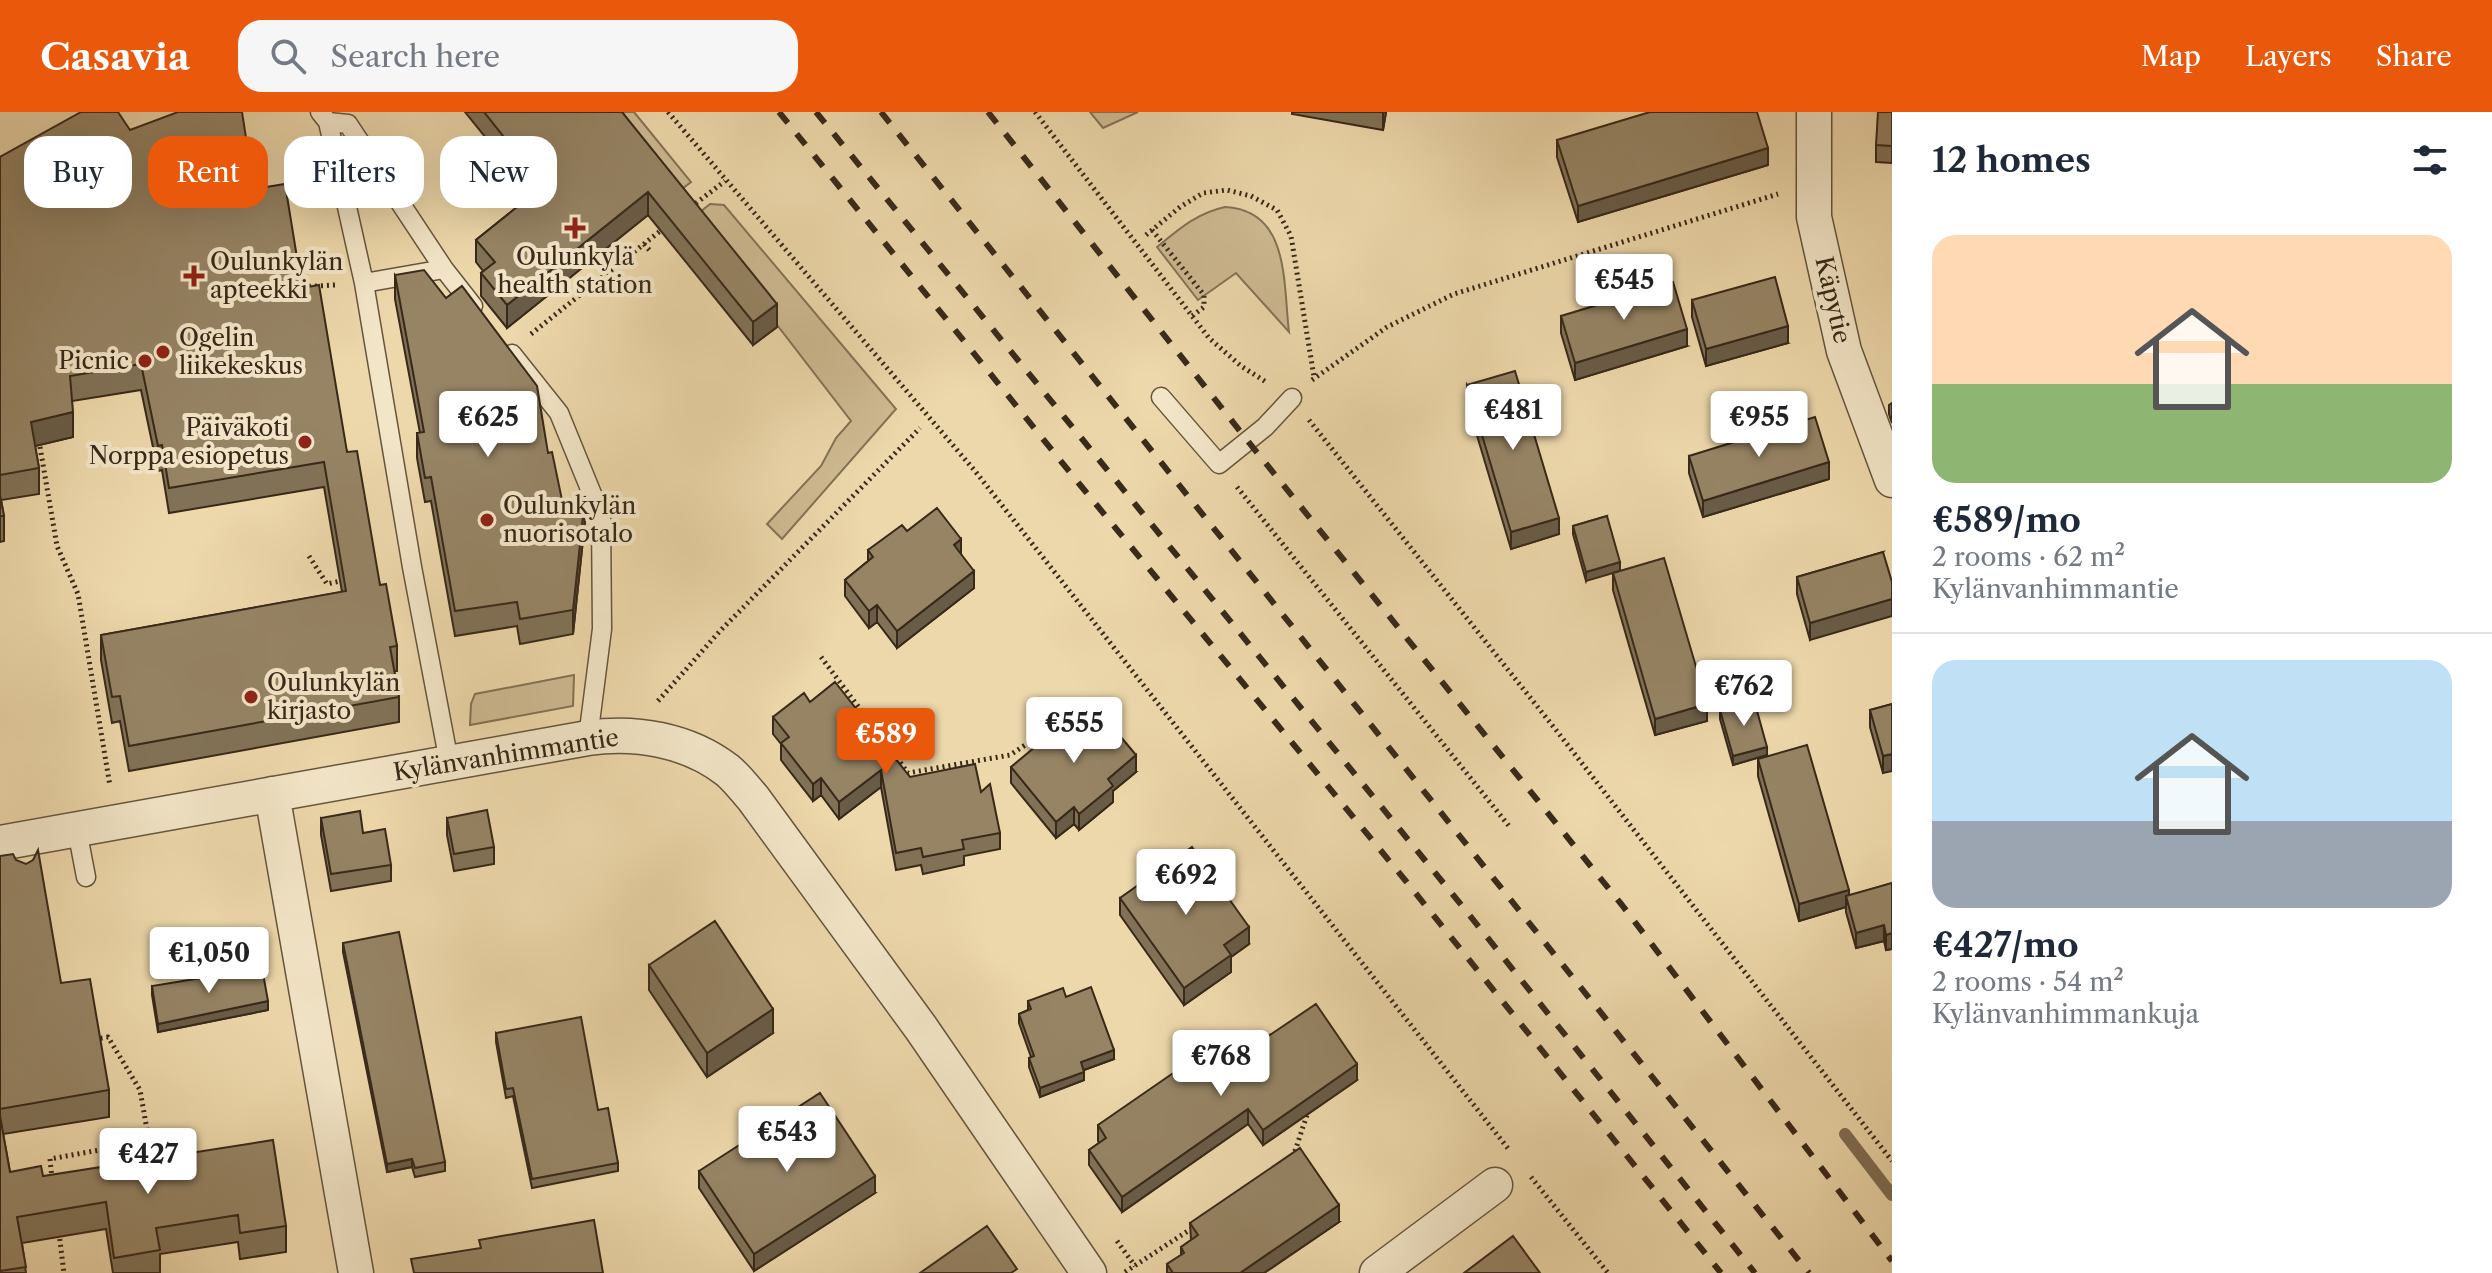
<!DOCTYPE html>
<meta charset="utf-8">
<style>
:root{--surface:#fff;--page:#f6f6f7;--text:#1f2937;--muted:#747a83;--line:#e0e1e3;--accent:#ea580c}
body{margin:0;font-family:"Libre Caslon Text",serif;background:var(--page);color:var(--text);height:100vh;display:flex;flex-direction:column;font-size:30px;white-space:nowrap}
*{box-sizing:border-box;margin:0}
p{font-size:26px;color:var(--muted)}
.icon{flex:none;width:44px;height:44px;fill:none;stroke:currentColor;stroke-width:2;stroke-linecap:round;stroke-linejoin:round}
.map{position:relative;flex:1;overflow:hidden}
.panel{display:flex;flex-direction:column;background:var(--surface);width:600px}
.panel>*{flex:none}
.hud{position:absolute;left:24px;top:24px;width:760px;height:72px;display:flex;gap:16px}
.price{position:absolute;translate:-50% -68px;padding:0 18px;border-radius:8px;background:#fff;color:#222;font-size:26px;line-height:52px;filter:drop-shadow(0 2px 4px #0008)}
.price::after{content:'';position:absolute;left:50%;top:48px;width:24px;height:18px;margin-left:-12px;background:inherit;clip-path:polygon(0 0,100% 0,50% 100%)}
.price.selected{background:var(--accent);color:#fff}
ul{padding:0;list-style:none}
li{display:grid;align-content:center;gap:16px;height:424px;padding:0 40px}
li+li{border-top:2px solid var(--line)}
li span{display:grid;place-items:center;height:248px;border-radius:24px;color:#555}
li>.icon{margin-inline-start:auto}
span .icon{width:144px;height:144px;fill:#fffc;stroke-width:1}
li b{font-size:34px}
h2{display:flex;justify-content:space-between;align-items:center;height:96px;padding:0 40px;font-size:34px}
.tag{padding:0 28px;border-radius:24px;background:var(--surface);box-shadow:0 8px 32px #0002;font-size:28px;line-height:72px}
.tag.selected{background:var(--accent);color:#fff}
header{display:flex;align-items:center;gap:48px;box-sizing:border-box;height:112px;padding:0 40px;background:var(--accent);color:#fff}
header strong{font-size:38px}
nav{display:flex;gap:44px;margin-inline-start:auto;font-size:28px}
.search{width:560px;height:72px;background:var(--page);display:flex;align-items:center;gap:20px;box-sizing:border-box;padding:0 28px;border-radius:24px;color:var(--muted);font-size:30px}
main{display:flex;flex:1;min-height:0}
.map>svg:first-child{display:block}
</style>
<header>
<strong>Casavia</strong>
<div class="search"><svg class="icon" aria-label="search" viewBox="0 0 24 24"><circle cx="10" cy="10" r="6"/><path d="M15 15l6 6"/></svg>Search here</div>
<nav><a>Map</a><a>Layers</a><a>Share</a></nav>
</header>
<main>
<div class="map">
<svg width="1892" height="1161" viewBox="0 0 1892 1161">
<rect width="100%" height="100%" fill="#edd8ab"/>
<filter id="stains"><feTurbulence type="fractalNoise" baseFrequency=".0025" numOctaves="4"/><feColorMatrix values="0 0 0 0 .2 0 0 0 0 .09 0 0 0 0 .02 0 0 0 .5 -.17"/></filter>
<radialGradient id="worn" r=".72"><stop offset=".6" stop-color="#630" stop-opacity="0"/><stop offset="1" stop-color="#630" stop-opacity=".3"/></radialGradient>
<path fill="#ceba92" stroke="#837256" stroke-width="2" d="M604,0h30l57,70 -21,16z
M1090,0h48l-35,16z
M710,92l14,1 172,204 -114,130 -15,-15 54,-58 15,-28 15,-17 -157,-204z
M1225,95c65,3 58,76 64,125l-53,-59 -38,27 -41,-53c22,-18 40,-34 68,-40z
M574,563l-1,31 -103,19 1,-21 4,-10z"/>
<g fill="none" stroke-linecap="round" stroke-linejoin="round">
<path stroke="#7f6e54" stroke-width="12" d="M1845,1022l47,61"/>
<defs>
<path id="lane" d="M320,0l8,10 36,161
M328,10l20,2 96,145
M512,242l47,59 42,103 1,113 -14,109
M1161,285l58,67 46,-37 27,-29
M449,650l-37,-195 -48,-284 80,-14 29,37
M77,718l9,47"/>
<path id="street" d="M1814,0v105l30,134 48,129
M272,682l84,479
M0,731l588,-105c48,-7 100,2 139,32 10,8 18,19 26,28l168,230 168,245
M1377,1161l118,-88"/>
</defs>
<use href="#lane" stroke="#65553e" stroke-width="21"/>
<use href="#street" stroke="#65553e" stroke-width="37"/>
<path stroke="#38291a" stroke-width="5" stroke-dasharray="2 4" stroke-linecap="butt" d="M668,0l307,359 535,680
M1035,0l174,226 32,28 25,16
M691,95l34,-26
M1152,118l52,65v12l-12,9
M1146,123l34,-28 23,-14 24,-3 24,6 26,14 14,26 23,141
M644,132l8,9
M297,175l38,-2
M531,222l133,-106
M1312,268l75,-53 67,-33 324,-100
M1309,308l247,310 336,431
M39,329l18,105 21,48 32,192
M1237,375l272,339
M309,444l18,28 18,-4
M821,545l87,116 102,-18 64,-42
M658,589l61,-69 201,-204
M1293,1045l14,-42 -2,-5
M1531,1065l77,96
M52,1067l-2,-20 99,-18 -9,-51 -32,-53 -12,2
M59,1121l5,40
M1117,1129l18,25
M1125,1160l69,-45"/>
<use href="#lane" stroke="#f3e6c8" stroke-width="18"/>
<use href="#street" stroke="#f3e6c8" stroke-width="34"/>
<path stroke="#38291a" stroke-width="6" stroke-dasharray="14 14" stroke-linecap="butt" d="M779,0l302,374 324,394 316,393
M816,0l651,800 288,361
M881,0l928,1161
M988,0l259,328 375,465 270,356"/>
</g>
<path fill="#817257" stroke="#38291a" stroke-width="2" d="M465,0h157l155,215 -24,18 -105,-130 -141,113 -26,-32v-23l2,-2 -7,-9v-22l56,-45z
M1292,0h94l-3,18 -91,-16z
M1892,0v51l-16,-1v-17z
M130,18l124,59 48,99 45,164 33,133 17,61v25h-3l5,26v25l-270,49 -9,-50 -8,2 -11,-63v-25l241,-43 -18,-105 -155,26 -7,-43 -4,1 -17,-81 -69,11 1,36 -38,9 4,22v26l-38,6 3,16v25l-4,1v-385z
M1557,28l211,25 -190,57 -21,-65z
M395,163l153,178 14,47 23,21 -12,113 -53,10 -3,-18 -62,10 -24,-135 -6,1 -8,-44v-25h3l-25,-134z
M1692,188l96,43 -82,23 -14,-49z
M1561,204l126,30 -112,34 -14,-47z
M1467,273l92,149 -48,15 -44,-147z
M1892,291v20l-3,-9v-9z
M1689,344l140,23 -126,38 -14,-44z
M1607,404l-21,65 -13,-47v-8z
M907,419l54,23 13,34 -77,60 -20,-26 -8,6 -24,-32v-16l23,-19v-11z
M1883,440l-73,88 -13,-46v-17z
M1613,461l94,148 -52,14 -42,-145z
M1892,592l-9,69 -13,-46v-17z
M1720,598l47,45 -34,10 -13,-46z
M773,605l137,60 71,15 19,41v16l-36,7v9l-41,9 -2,-9 -25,5 -15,-83 -42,32 -18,-24 -8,6 -32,-41v-16l-8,-10z
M1758,647l91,137 43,-13v66l-6,1 -2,-9 -28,7 -10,-36v-5l-47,14 -41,-145z
M1011,655l125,5 -23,19v11l-34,28 -5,-6 -18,14 -45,-55z
M321,706l42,15 28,32v16l-60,10 -10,-56z
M447,706l47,29v17l-40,7 -7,-36z
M0,744l61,127 48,107v27l-106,17 7,38 33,4 243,50v26l-46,7 -2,-17 -78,12v19h-47l-7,-44 -84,14 4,30h-26z
M1120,786l129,46 -18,13v15l-47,33 -64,-90z
M343,831l102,219v9l-30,6 -3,-10 -25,5 -44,-220z
M649,853l124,68 -66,44 -58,-87z
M152,874l116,24 -110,22 -6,-37z
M1066,885l48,62 -30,11v10l-44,17 -11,-30v-9l2,-1 -12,-34v-9l9,-4v-9z
M496,921l102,77 20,53v8l-86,17 -19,-92 -7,2 -10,-56z
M1252,935l105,33 -94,65 -15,-21 -126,88 -33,-47v-15l10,-7 -1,-2v-16z
M699,1059l176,22 -121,78 -55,-83z
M1339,1110l-75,51h-97v-9l14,-9v-8l10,-7 -1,-17z"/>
<path fill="#695c47" stroke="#38291a" stroke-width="2" d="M1383,0h3l-3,18z
M1768,36v17l-190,57v-16z
M648,80v23l-141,113v-23z
M777,192v23l-24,18v-23z
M1788,214v17l-82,23v-17z
M1687,217v17l-112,34v-17z
M73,300v25l-42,10v-25z
M1829,350v17l-126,38v-16z
M585,385v24l-12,113v-24z
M1559,406v16l-48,15v-17z
M961,427v17l-7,-11z
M1620,450v9l-34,10v-9z
M974,459v17l-77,60v-17z
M1892,487v17l-82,24v-17z
M877,493v17l-8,6v-17z
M1707,592v17l-52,14v-16z
M1767,635v8l-34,10v-9z
M1892,642v17l-9,2v-17z
M1136,643v17l-23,19v11l-34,28v-16l29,-35z
M881,658v17l-42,32v-17z
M821,666v17l-8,6v-17z
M1074,695v17l-18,14v-16z
M1849,778v16l-3,-10v11l-47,14v-17z
M1884,813v16l-28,7v-15z
M1249,815v17l-18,13v15l-47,33v-17l40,-43z
M1892,821v16l-6,1v-15z
M268,889v9l-110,22v-8z
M773,897v24l-66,44v-24z
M1114,938v9l-33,12v-9z
M1357,952v16l-94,65v-15z
M1084,960v8l-44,17v-9z
M1248,997v15l-126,88v-15z
M412,1047v8l-25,5v-8z
M875,1064v17l-121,78v-17z
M1339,1093v17l-75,51h-24z"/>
<path fill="#968465" stroke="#38291a" stroke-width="2" d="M81,0h37l12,18 48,-18h64l12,77 31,-5 17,104 17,-3 28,167 10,-1 23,134 6,-1 11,62 -7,1 9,50 -270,49 -9,-50 -8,1 -11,-62 245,-44 -22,-129 -155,26 -7,-43 -4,1 -17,-82 -71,12 3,36 -42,10 8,46 -39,7v-318z
M484,0h138l155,192 -24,18 -105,-130 -141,113 -26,-32 14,-11 -19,-22 67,-54z
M1650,0h107l11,36 -190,58 -21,-66z
M1878,0h14v34l-16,-1z
M424,158l22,28 16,-12 75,100 11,67 4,-1 10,48 23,-3 -12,113 -53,9 -3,-17 -62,9 -24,-134 -6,1 -8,-45 7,-1 -29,-157z
M1775,165l13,49 -82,23 -14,-49z
M1673,170l14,47 -112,34 -14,-47z
M1515,259l44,147 -48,14 -44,-147z
M1815,305l14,45 -126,39 -14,-45z
M0,383l4,21h-4z
M937,396l24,31 -7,6 20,26 -77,60 -20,-26 -8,6 -24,-31 28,-23 -5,-7 34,-25 5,6z
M1607,404l13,46 -34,10 -13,-46z
M1883,440l9,30v17l-82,24 -13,-46z
M1664,446l43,146 -52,15 -42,-146z
M835,570l75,95 65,-13 6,28 9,-8 10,49 -38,7 2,9 -41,8 -2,-9 -25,5 -15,-83 -42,32 -18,-24 -8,6 -32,-41 8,-6 -16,-20 31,-24 6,9z
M1754,588l13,47 -34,9 -13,-46z
M1892,592v50l-9,2 -13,-46z
M1084,594l20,24 6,-6 26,31 -28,24 5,7 -34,28 -5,-7 -18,15 -45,-55z
M1807,633l42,145 -50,14 -41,-145z
M487,698l7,37 -40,7 -7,-36z
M360,699l3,22 22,-4 6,36 -60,9 -10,-56z
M1192,735l57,80 -25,18 7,10 -47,33 -64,-90z
M38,738l23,133 29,-4 19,111 -109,19v-253l13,-2 3,6 10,4 7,-4z
M1892,771v50l-6,2 -2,-10 -28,8 -10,-37z
M715,809l58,88 -66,44 -58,-88z
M399,820l46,230 -30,6 -3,-9 -25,5 -44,-221z
M262,856l6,33 -110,23 -6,-38z
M1091,875l23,63 -33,12 3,10 -44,16 -11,-30 5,-2 -15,-42 12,-5 -3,-8 35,-13 3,9z
M1316,892l41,60 -94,66 -15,-21 -126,88 -33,-47 17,-12 -8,-13 94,-65 9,12 46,-32 5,7z
M581,905l17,93 10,-2 10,55 -86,16 -19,-91 -7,1 -10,-56z
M820,981l55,83 -121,78 -55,-83z
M0,1004l10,56 31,-6 2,10 230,-36 13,86 -46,7 -2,-18 -82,13 4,22 -46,8 -8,-56 -89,15 9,50 -26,4z
M1300,1036l39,57 -99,68h-67l-6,-9 17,-11 -3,-6 17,-12 -8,-12z
M594,1108l9,53h-189l-3,-14 70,-11 -2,-8z
M987,1114l30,43 -6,4h-91z
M1513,1124l27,37h-76z"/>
<g fill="#8f2418" stroke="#f3e6c8" stroke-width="3">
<path d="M571 104h8v8h8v8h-8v8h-8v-8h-8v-8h8z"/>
<path d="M190 152h8v8h8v8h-8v8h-8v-8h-8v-8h8z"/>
<circle cx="163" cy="240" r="8"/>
<circle cx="145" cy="249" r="8"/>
<circle cx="305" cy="330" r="8"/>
<circle cx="487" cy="408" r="8"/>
<circle cx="251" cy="585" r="8"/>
</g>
<g text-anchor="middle" stroke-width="8" stroke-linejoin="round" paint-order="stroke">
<g font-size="24" fill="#38291a" stroke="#f3e6c8" text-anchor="start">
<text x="575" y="153" text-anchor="middle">Oulunkylä<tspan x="575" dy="28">health station</tspan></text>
<text x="210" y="158">Oulunkylän<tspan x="210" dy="28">apteekki</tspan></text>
<text x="179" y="234">Ogelin<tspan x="179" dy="28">liikekeskus</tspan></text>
<text x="129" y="257" text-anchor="end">Picnic</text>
<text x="289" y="324" text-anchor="end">Päiväkoti<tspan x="289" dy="28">Norppa esiopetus</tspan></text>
<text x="503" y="402">Oulunkylän<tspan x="503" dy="28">nuorisotalo</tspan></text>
<text x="267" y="579">Oulunkylän<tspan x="267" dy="28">kirjasto</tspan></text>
</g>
<g font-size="24" fill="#38291a" stroke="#f3e6c8">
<text transform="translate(1833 188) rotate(77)" y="8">Käpytie</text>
<text transform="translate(506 643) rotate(-9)" y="8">Kylänvanhimmantie</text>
</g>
</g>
<rect width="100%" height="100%" filter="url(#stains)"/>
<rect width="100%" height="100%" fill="url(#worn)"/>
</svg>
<b class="price" style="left:1624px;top:210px">€545</b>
<b class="price" style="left:1513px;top:340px">€481</b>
<b class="price" style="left:488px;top:347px">€625</b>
<b class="price" style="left:1759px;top:347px">€955</b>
<b class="price" style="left:1744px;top:616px">€762</b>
<b class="price" style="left:1074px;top:653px">€555</b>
<b class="price selected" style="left:886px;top:664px">€589</b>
<b class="price" style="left:1186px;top:805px">€692</b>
<b class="price" style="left:209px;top:883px">€1,050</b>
<b class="price" style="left:1221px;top:986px">€768</b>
<b class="price" style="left:787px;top:1062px">€543</b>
<b class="price" style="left:148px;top:1084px">€427</b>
<div class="hud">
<a class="tag">Buy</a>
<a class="tag selected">Rent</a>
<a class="tag">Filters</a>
<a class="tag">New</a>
</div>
</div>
<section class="panel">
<h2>12 homes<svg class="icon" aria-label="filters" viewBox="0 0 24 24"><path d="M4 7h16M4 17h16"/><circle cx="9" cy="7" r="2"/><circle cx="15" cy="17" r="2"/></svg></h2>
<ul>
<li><span style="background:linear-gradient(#ffd9b3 60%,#8fb573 0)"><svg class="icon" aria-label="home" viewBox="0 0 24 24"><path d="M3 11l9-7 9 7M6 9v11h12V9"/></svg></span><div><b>€589/mo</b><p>2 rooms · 62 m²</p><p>Kylänvanhimmantie</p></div></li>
<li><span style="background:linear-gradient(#bfe0f5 65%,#9aa5b1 0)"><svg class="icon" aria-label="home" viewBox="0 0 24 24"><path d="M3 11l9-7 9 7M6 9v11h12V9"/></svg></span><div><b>€427/mo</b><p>2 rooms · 54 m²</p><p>Kylänvanhimmankuja</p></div></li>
</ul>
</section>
</main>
